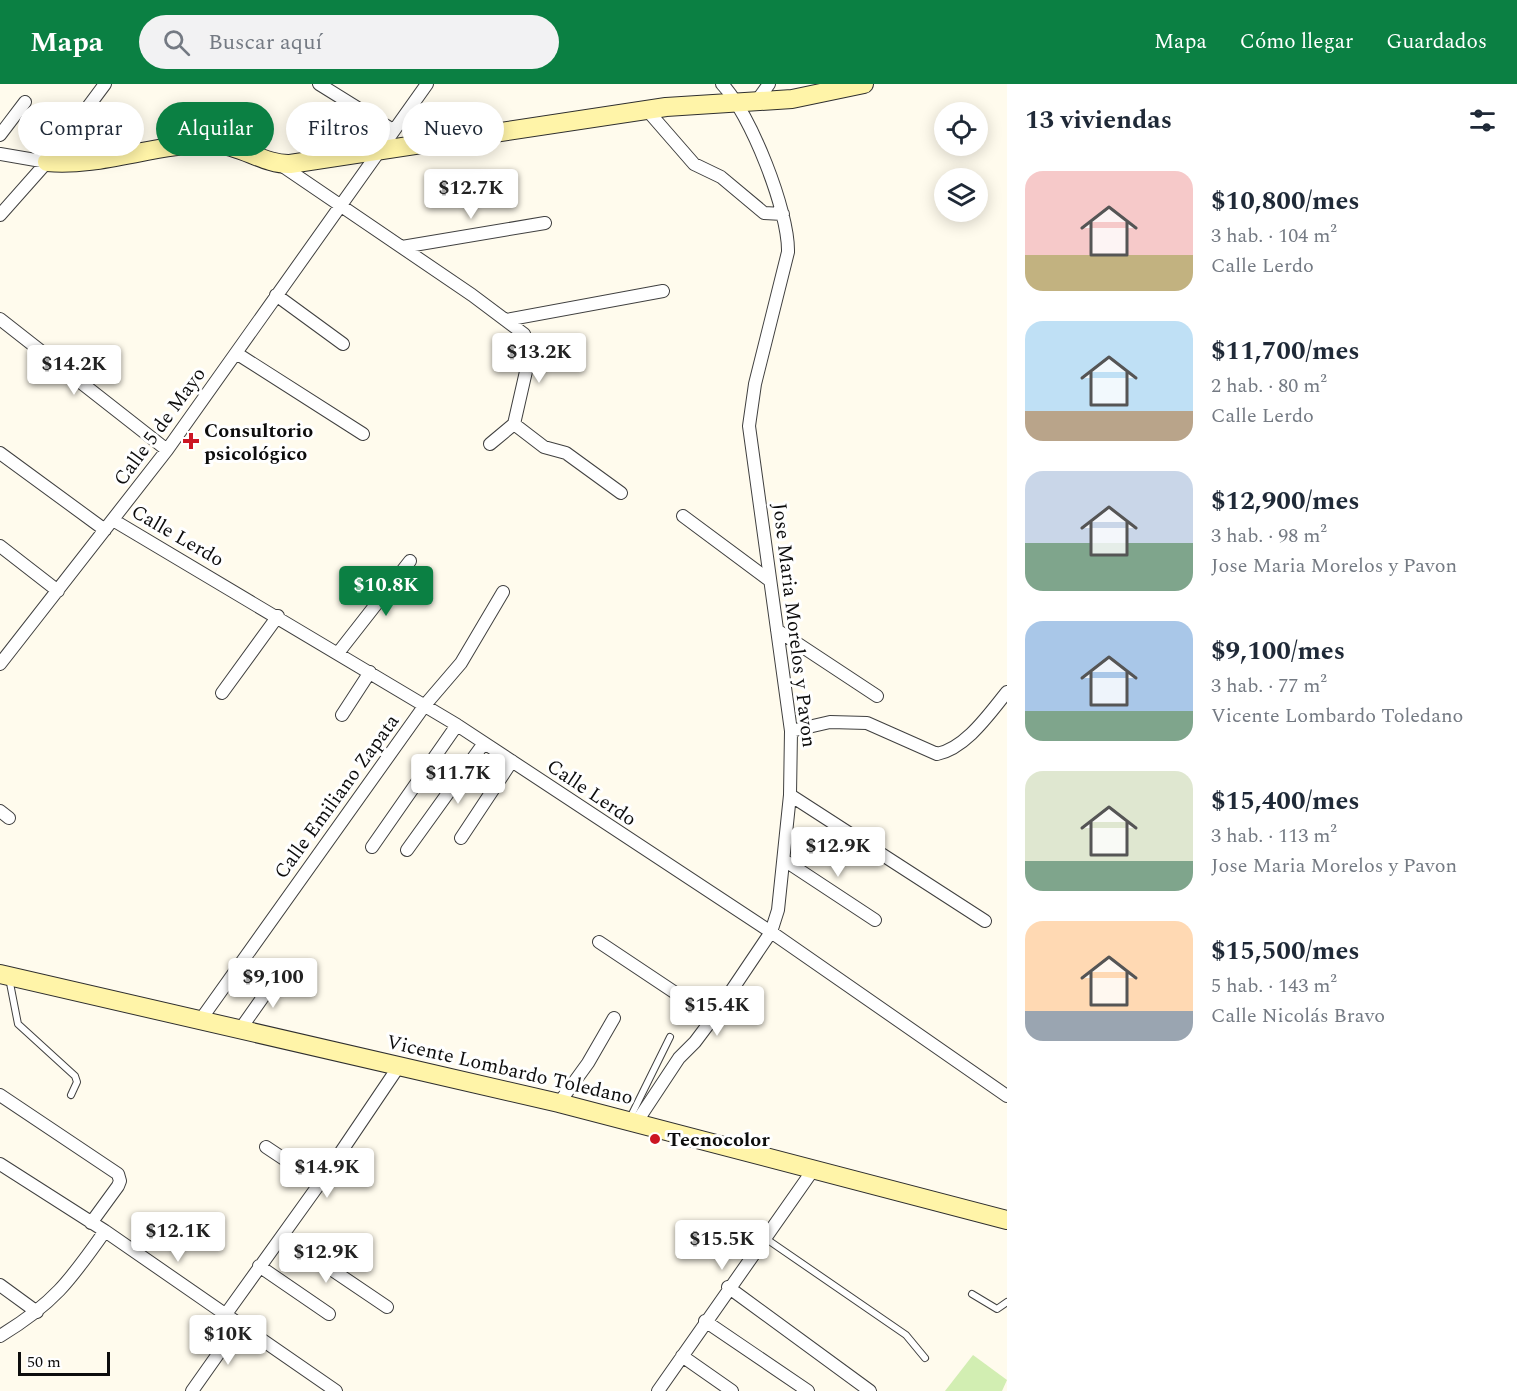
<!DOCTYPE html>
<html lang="es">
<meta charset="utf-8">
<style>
:root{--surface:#fff;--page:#f2f2f3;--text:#1f2937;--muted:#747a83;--accent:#0b8043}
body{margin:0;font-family:Spectral,serif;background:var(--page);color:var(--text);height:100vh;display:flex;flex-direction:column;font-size:22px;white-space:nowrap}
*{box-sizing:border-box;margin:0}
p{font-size:20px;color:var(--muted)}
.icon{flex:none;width:33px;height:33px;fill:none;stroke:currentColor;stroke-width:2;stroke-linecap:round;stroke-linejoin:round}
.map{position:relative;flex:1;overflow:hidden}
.side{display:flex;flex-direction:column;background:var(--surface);width:510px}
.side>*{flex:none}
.guide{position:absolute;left:18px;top:18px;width:570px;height:54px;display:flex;gap:12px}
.fabs{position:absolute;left:934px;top:18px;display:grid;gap:12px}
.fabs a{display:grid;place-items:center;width:54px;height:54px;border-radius:50%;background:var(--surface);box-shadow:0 3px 15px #0003;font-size:30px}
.scale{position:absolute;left:18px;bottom:15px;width:92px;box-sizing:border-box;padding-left:6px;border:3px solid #0d0d0d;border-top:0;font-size:16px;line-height:21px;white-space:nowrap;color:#0d0d0d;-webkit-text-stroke:4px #fff;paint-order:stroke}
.price{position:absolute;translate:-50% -51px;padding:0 14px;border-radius:6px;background:#fff;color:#222;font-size:20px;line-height:39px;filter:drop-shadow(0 2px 3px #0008)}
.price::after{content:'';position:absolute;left:50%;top:36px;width:18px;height:14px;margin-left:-9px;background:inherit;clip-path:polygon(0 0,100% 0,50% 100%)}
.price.active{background:var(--accent);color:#fff}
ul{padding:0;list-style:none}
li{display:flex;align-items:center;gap:18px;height:150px;padding:0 18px}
li span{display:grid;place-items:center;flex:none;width:168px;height:120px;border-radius:18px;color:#555}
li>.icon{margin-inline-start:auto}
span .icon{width:72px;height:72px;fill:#fffc;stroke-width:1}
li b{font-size:26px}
h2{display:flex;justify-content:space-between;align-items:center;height:72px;padding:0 18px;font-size:26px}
.pill{padding:0 21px;border-radius:27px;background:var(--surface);box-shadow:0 3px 15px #0003;font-size:21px;line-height:54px}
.pill.active{background:var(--accent);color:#fff}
header{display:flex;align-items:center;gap:36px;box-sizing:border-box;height:84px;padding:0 30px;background:var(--accent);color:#fff}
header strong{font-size:28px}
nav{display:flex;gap:33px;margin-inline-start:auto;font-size:21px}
.search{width:420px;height:54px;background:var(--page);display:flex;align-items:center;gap:15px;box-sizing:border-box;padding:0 21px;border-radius:33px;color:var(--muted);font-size:22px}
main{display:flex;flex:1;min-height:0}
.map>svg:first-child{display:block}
</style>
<header>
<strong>Mapa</strong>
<div class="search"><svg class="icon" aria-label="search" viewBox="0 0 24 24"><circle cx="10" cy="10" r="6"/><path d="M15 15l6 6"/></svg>Buscar aquí</div>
<nav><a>Mapa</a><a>Cómo llegar</a><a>Guardados</a></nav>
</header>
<main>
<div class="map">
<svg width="1007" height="1307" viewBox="0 0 1007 1307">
<rect width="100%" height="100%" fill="#fffbed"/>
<path fill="#d2eeb2" d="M973,1271l34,25 -5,11h-57z"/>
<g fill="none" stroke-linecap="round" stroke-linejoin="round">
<defs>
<path id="service" d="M9,894l9,46 57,52 2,6 -6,13
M629,1036l41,-83
M765,1154l141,97 19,23
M972,1210l25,15 10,-7"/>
<path id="minor" d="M319,0l74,46
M756,18l13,-18
M647,26l47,54 27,13 43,36 19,1
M0,51l25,-33
M0,70l47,8
M281,81l191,130 52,39 4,12 -1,21 -13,57 -24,20
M0,131l47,-53 58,-78
M402,163l143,-24
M276,211l67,49
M0,235l167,131
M506,236l157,-29
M236,269l127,81
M514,340l30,23 22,6 55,40
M0,369l105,77
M683,432l86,64
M113,436l344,205 314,207 236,164
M0,462l58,45
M777,546l100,66
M338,569l72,-92
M0,580l167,-214 260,-366
M222,609l56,-77
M342,631l28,-43
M791,647l39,-9 37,1 70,31c29,-6 52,-40 70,-62
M790,711l195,126
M0,727l9,7
M461,754l51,-77
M372,763l85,-122
M407,766l77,-107
M784,776l91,60
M599,858l114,76
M199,938l226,-317 36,-42 42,-71
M239,947l43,-61
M0,1011l118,79 2,7 -2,5 -27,37
M559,1019l29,-40 26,-45
M636,1039l43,-65 16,-16 18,-24 58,-86 7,-22 12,-115 1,-64 -42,-305 6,-42 33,-132c1,-41 -38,-139 -66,-168
M266,1063l54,36
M0,1080l105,67 231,160
M282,1152l105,71
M259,1182l70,48
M0,1201l37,27
M728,1203l142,104
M226,1230l94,-131 79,-117
M705,1237l103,70
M0,1252c53,-32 70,-55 105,-105
M682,1272l50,35
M192,1307l48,-68
M658,1307l155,-221"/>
<path id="secondary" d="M47,78c56,5 111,-20 168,-18 26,1 50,21 75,20l376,-57 126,-8 72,-15
M0,890l559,129 448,117"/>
</defs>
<use href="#service" stroke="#404040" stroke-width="8"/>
<use href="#minor" stroke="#404040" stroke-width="14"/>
<use href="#secondary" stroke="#2f2f2f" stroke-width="20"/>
<use href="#service" stroke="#fff" stroke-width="6"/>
<use href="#minor" stroke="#fff" stroke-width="12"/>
<use href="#secondary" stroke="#fff4a8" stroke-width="18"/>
</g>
<g fill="#cc1622" stroke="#fff" stroke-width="2">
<path d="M188 348h6v6h6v6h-6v6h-6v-6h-6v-6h6z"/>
<circle cx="655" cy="1055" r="6"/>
</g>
<g text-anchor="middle" stroke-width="6" stroke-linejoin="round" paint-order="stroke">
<g font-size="20" fill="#0d0d0d" stroke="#fff">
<text transform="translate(159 342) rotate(-54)" y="7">Calle 5 de Mayo</text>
<text transform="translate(178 451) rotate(30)" y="7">Calle Lerdo</text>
<text transform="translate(795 541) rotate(83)" y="7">Jose Maria Morelos y Pavon</text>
<text transform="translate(592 708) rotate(34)" y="7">Calle Lerdo</text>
<text transform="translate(336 712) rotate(-54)" y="7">Calle Emiliano Zapata</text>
<text transform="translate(510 985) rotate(13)" y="7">Vicente Lombardo Toledano</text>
</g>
<g font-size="20" font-weight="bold" fill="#0d0d0d" stroke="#fff" text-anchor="start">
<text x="204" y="353">Consultorio<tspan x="204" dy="23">psicológico</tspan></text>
<text x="667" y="1062">Tecnocolor</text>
</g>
</g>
</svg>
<div class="fabs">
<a><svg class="icon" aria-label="locate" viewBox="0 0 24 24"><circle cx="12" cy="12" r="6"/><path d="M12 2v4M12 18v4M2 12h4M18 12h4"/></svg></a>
<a><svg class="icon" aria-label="layers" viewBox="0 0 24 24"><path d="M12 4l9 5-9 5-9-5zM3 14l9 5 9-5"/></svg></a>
</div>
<div class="scale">50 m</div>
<b class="price" style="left:471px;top:136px">$12.7K</b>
<b class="price" style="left:539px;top:300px">$13.2K</b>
<b class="price" style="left:74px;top:312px">$14.2K</b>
<b class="price active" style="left:386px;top:533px">$10.8K</b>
<b class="price" style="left:458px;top:721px">$11.7K</b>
<b class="price" style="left:838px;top:794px">$12.9K</b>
<b class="price" style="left:273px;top:925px">$9,100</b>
<b class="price" style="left:717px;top:953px">$15.4K</b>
<b class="price" style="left:327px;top:1115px">$14.9K</b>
<b class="price" style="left:178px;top:1179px">$12.1K</b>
<b class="price" style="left:722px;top:1187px">$15.5K</b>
<b class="price" style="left:326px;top:1200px">$12.9K</b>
<b class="price" style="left:228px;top:1282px">$10K</b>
<div class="guide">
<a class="pill">Comprar</a>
<a class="pill active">Alquilar</a>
<a class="pill">Filtros</a>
<a class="pill">Nuevo</a>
</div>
</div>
<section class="side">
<h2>13 viviendas<svg class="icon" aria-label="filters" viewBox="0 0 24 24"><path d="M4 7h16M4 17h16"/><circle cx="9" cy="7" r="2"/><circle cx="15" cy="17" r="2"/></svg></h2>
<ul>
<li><span style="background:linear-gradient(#f6c9c9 70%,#c2b280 0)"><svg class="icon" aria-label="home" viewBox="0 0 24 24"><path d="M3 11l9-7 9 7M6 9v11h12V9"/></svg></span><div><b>$10,800/mes</b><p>3 hab. · 104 m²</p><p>Calle Lerdo</p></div></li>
<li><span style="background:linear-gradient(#bfe0f5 75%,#b9a48a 0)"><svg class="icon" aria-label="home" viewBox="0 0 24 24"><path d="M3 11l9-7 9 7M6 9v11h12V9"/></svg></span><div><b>$11,700/mes</b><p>2 hab. · 80 m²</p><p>Calle Lerdo</p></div></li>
<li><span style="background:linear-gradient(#c9d6e8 60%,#7fa58c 0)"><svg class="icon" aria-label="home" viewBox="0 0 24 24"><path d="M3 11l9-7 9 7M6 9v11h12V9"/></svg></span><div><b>$12,900/mes</b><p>3 hab. · 98 m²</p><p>Jose Maria Morelos y Pavon</p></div></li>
<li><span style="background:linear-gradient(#a9c7e8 75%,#7fa58c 0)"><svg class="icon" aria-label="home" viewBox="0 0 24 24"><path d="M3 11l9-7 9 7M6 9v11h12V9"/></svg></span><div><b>$9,100/mes</b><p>3 hab. · 77 m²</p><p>Vicente Lombardo Toledano</p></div></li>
<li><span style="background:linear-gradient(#dfe7d0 75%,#7fa58c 0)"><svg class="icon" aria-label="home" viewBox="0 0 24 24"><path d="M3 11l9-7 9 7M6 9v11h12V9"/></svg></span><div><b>$15,400/mes</b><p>3 hab. · 113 m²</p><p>Jose Maria Morelos y Pavon</p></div></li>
<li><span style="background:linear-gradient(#ffd9b3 75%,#9aa5b1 0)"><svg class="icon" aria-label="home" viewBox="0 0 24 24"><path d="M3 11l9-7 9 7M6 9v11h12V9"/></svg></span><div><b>$15,500/mes</b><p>5 hab. · 143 m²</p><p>Calle Nicolás Bravo</p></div></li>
</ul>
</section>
</main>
